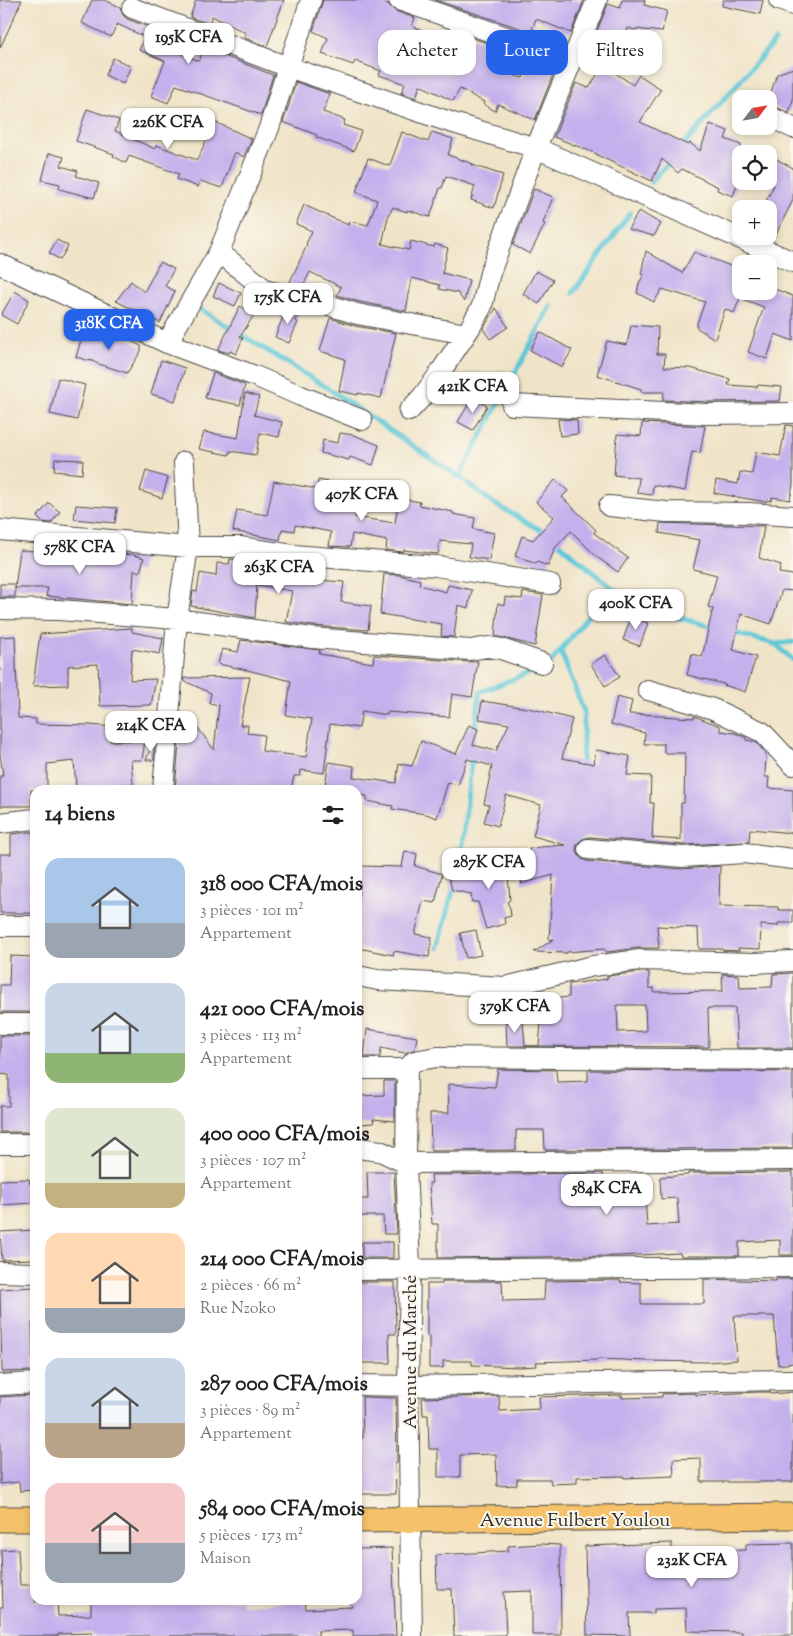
<!DOCTYPE html>
<html lang="fr">
<meta charset="utf-8">
<style>
:root{--surface:#fff;--page:#f2f2f2;--text:#222;--muted:#767676;--accent:#2563eb}
body{margin:0;font-family:"Sorts Mill Goudy",serif;background:var(--page);color:var(--text);height:100vh;display:flex;flex-direction:column;font-size:19px;white-space:nowrap}
*{box-sizing:border-box;margin:0}
p{font-size:16px;color:var(--muted)}
.icon{flex:none;width:28px;height:28px;fill:none;stroke:currentColor;stroke-width:2;stroke-linecap:round;stroke-linejoin:round}
.map{position:relative;flex:1;overflow:hidden}
.drawer{position:absolute;left:30px;top:785px;width:332px;height:820px;display:flex;flex-direction:column;background:var(--surface);border-radius:15px;box-shadow:0 2px 8px #0003}
.drawer>*{flex:none}
.guide{position:absolute;left:378px;top:30px;width:340px;height:45px;display:flex;gap:10px}
.needle{width:32px;rotate:59deg}
.tools{position:absolute;left:732px;top:90px;display:grid;gap:10px}
.tools a{display:grid;place-items:center;width:45px;height:45px;border-radius:10px;background:var(--surface);box-shadow:0 2px 8px #0003;font-size:25px}
.price{position:absolute;translate:-50% -42px;padding:0 11px;border-radius:10px;background:#fff;color:#222;font-size:16px;line-height:32px;filter:drop-shadow(0 1px 2px #0008)}
.price::after{content:'';position:absolute;left:50%;top:30px;width:15px;height:11px;margin-left:-8px;background:inherit;clip-path:polygon(0 0,100% 0,50% 100%)}
.price.active{background:var(--accent);color:#fff}
ul{padding:0;list-style:none}
li{display:flex;align-items:center;gap:15px;height:125px;padding:0 15px}
li span{display:grid;place-items:center;flex:none;width:140px;height:100px;border-radius:15px;color:#555}
li>.icon{margin-inline-start:auto}
span .icon{width:60px;height:60px;fill:#fffc;stroke-width:1}
li b{font-size:21px}
h2{display:flex;justify-content:space-between;align-items:center;height:60px;padding:0 15px;font-size:21px}
.pill{padding:0 18px;border-radius:15px;background:var(--surface);box-shadow:0 2px 8px #0003;font-size:18px;line-height:45px}
.pill.active{background:var(--accent);color:#fff}
.map>svg:first-child{display:block}
</style>
<div class="map">
<svg width="793" height="1636" viewBox="0 0 793 1636">
<rect width="100%" height="100%" fill="#fbf7ec"/>
<filter id="ink" filterUnits="userSpaceOnUse"><feTurbulence type="fractalNoise" baseFrequency=".02" numOctaves="2"/><feDisplacementMap in="SourceGraphic" scale="10" xChannelSelector="R" yChannelSelector="G"/><feConvolveMatrix kernelMatrix="1 2 1 2 8 2 1 2 1" color-interpolation-filters="sRGB"/></filter>
<filter id="wash" filterUnits="userSpaceOnUse"><feTurbulence type="fractalNoise" baseFrequency=".0096" numOctaves="4" result="noise"/><feDisplacementMap in="SourceGraphic" scale="20" xChannelSelector="R" yChannelSelector="G"/><feGaussianBlur stdDeviation="1.12" result="paint"/><feColorMatrix in="noise" values="0 0 0 0 0 0 0 0 0 0 0 0 0 0 0 0 0 1.4 0 .05"/><feComposite in="paint" operator="in"/></filter>
<g filter="url(#wash)">
<rect width="100%" height="100%" fill="#f0e4c8"/>
<g fill="none" stroke-linecap="round" stroke-linejoin="round">
<path stroke="#5dc7d8" stroke-width="5" d="M681,148l94,-107
M651,182l20,-22
M573,293l57,-80
M200,309l129,80 130,88 37,28 50,28
M459,477l92,-171
M555,540l56,47 39,23 63,17
M731,632l44,12 18,16
M775,644l18,-2
M561,652l23,60 -2,55
M548,666l63,-79
M474,734l6,-42 60,-23
M578,860l1,-24
M438,948l22,-84 12,-109"/>
</g>
<g id="blocks">
<path fill="#c4b0ec" fill-rule="evenodd" d="M0,0h22l-22,48z
M92,0h13l15,7 3,8 4,4 37,14 -5,11 40,17 5,-13 69,27 -12,40 -85,-30 -8,18 -17,-7 14,-35 -26,-11 6,-13 -28,-13 -6,13 -29,-14z
M196,0h88l-17,46 -23,-8 2,-5 -34,-17 -3,8 -19,-7z
M323,0h54l11,4 7,7 20,7 -3,8 19,8 -6,20 29,13 10,-32 37,13 -7,22 29,8 7,-20 26,9 -21,53 -37,-16 -3,7 -12,-7 1,-2 -24,-13 -7,12 -33,-16 -4,13 -15,-5 4,-9 -26,-9 2,-4 -26,-10 -2,4 -31,-11 6,-16 -15,-7z
M435,0h149l-13,33 -35,-14 -5,13z
M622,0h23l-1,5 23,6 -5,21 -26,-3 -1,1 -7,-2 -14,44 19,13 6,-10 22,14 -21,33 48,23 2,-2 10,8 10,-27 18,7 -3,8 16,6v29l-8,22 -16,-6 1,-3 -36,-18 -4,4 -16,-14 -10,22 -55,-26v-1l-43,-17 22,-54 13,5 23,-37 -20,-8 16,-39 12,4z
M723,0h40l-3,14 -38,-8z
M113,58l18,8 -8,18 -18,-9z
M793,68v32l-4,13 -20,-9v-6l8,-24z
M296,82l34,12 -7,18 22,8 -2,5 18,6 -7,20 -38,-14 1,-2 -31,-12h-3z
M87,109l32,11 -4,11 40,18 1,-4 41,15 18,-38 37,17 -8,18 -9,-5 -13,36 -22,-7 -2,6 -21,-8 2,-5 -50,-18 -3,7 -13,-7 1,-2 -38,-13z
M402,132l26,10 4,-10 21,7 -5,16 25,9 -1,1 31,10 -9,33 -23,-8 4,-14 -29,-10 -4,12h-2l-10,29 -23,-7v2l-14,-5 -3,6h-1l-7,31 27,6 2,-9 23,6 1,-3 13,4 -6,25 27,7 -5,22 -6,-9 -19,-4 1,-4 -28,-7 -6,33 -46,-9 -23,-7 4,-8 -31,-15 -7,14 -14,-2 18,-39 -1,-1 6,-13 -16,-7 8,-19 44,20 1,-4 19,4 9,-25 -21,-8 12,-34 21,8 1,-1z
M49,153l15,4 -3,9 17,5 -2,5 23,7 -5,15 -35,-9 1,-5 -18,-4z
M769,155l24,13v32l-20,40 -4,-2v-29h-7l12,-24 -5,-2z
M534,189l19,8 -10,26 2,1 -15,30 -17,-9z
M639,211l22,13 -7,12 -26,-7z
M57,240l11,6 -8,14 -11,-7z
M646,251l36,22 12,-21 47,18v21h28v-4l24,9v45l-18,-7 -8,25 -19,-7 16,-45 -24,-9 -6,15 -9,-4 -10,30 -18,-11v-5l8,-21 -43,-13 -8,13 -17,-9 2,-10 5,-8 -3,-1z
M160,262l14,7 -9,17 10,5 -15,32 -44,-22 15,-20 13,11z
M536,271l17,9 -14,24 -16,-10z
M219,283l22,10 -6,13 -22,-10z
M15,291l14,9 -12,24 -16,-9z
M240,306l14,9 -14,22 3,1 -7,16 -6,-3 -1,2 -11,-3z
M287,307l13,3 -4,11 2,1 -9,21 -14,-6z
M496,308l12,19 -18,12 -7,-10z
M330,318l25,8 41,7 -15,65 -23,-5v2l-19,-4 6,-32 -25,-8z
M631,325l27,2 -1,27h8l-1,13 26,1 40,11 -2,6 29,2 1,-2 24,2 -2,14 -72,1 -45,-2 1,-8h-23v-3l-44,-14 10,-34 20,4z
M109,329l32,17v5l-14,22 -31,-10 -6,-3v1l-14,-4 7,-24 16,5 1,-2 6,2z
M540,332l32,18 -10,17 -32,-17z
M161,360l24,8 -10,33 -24,-7z
M213,373l32,12 -5,20 -35,-7z
M58,378l27,7 -8,35 -27,-6z
M245,393l14,4 -5,18 28,7 -3,15 -19,-4 -4,22 -26,-4 -1,4 -30,-6 5,-17 34,6z
M473,397l14,9 -14,24 -15,-8z
M558,419l19,1 1,14 -18,2z
M642,423l63,3 -5,27 -8,-1 -7,39 -32,-6 -1,10 -15,-2 2,-15 -25,-3 3,-41 24,2z
M786,425l7,1v59l-3,15 -18,-3 -1,4 -4,-1 -1,2 -52,-9 2,-13 22,4 2,-12 12,2 4,-22 24,4z
M340,433l14,2 25,10 -6,20 -23,-8 -1,3 -28,-7 2,-13 15,3z
M55,459l28,1 -1,14 -28,-3z
M146,471l22,7 -6,20 -22,-7z
M318,480l22,4 -4,21 21,4 -2,8 40,6 4,-25 21,4 -1,3 34,7v2l22,4 -2,11 21,4 -5,27 -20,-3 2,-13 -31,-3 -2,13 -34,-4 -1,2 -17,-2 1,-9 -35,-7 -2,13 -21,-1 2,-14 -36,-7 -1,6 -12,-2 -2,11 -47,-9 4,-21 30,5 7,-34 43,8z
M555,480l13,11 -6,6 34,33 -2,3 34,25 -10,14 -21,-15 -26,-26 -16,17 -7,18 -11,-4 -1,2 -21,-8 7,-20 11,4 21,-23 -18,-15z
M49,503l11,9 -9,11 -9,-1 -5,-5z
M76,505l41,3 -2,15 -41,-4z
M660,523l104,3 -5,32 22,7 -2,8 14,2v16l-11,-1 -11,34 -30,-10 -8,36 23,7 -11,35 -21,-7v-1l-37,-9 5,-21 10,3 11,-49 -5,-1 9,-32 -24,-6 7,-29 -41,-7z
M20,550l50,3v-1l13,1 9,-3 39,5v-1l13,4 -4,14 -6,-2 -2,34 -86,-8 2,-8h-33z
M230,559l51,6 -1,4 25,6 -1,4 40,3 -3,20 30,4 -3,24 -55,-4 -27,-4 6,-31 -35,-6 -2,33 -64,-12 2,-15 4,1 3,-19 16,3 1,-13 12,1z
M384,574l15,1 21,5 -1,5 27,7 2,-7 24,5 -4,18 -10,-3 -4,32 -13,-1 1,-12 -62,-10z
M0,584h15v13h-15z
M523,592l20,3 -8,51 -40,-10 3,-33 6,2 1,-8 17,2z
M631,617l17,6 -8,23 -17,-6z
M132,628v4l31,6 -3,16 -28,-5 -2,31 26,-1 -5,26 -51,1 -2,-42 -30,2v19l-35,1 7,-52z
M15,636l3,82 18,1v5l54,1 22,2 -2,14 35,-1 -3,20h-11l2,24 -19,1v5h-31v-3h-7l-2,-26 -27,3v26h-16v16h-31v-30h3l-3,-22v-117z
M241,640l79,10 -1,4 54,9 1,-8 95,7 9,-1 -6,36 -20,-3 -3,23 -61,-5 -1,3 -25,-4 -3,17 -29,-4 -6,49 -23,-3 -1,6h-6l-3,14h-116l6,-70 12,1 21,29 5,-45 -10,-2 2,-10 -27,-12v-3l66,-1 -10,48h8l-1,8 17,2 -2,16 44,6 6,-38 -26,-4 5,-34 -44,-11 -29,-6 4,-15 16,3z
M605,655l15,22 -15,9 -14,-22z
M617,697l15,4 -3,13 32,1v1l33,2v-2l26,10v5l15,2 11,5v2l10,2 10,12 -1,23h4l-1,11 25,2v43l-43,-4 -1,13 -66,3 -94,-8 -6,2 -5,4 -2,5 2,6 4,5 5,2 95,8 38,-3 -1,40 59,1v3h15v13h-15v3l-17,-1 -1,24 -22,-1 1,3 -17,-1v-1h-23l-1,-21 -41,-2 2,22h-20l-32,4 -3,-3 -37,3v1l-33,-1 20,-13 -5,1 4,-65 -32,9 9,-36 35,-3 -32,-9 8,-31 -35,-10 -8,31 -14,-4 5,-17 -5,-1 8,-38 -25,-7 -9,26 -10,-3 -11,36 -11,-4 -34,-5 1,-3 -26,-5v-5l-9,-1v-5h-34l5,-28 25,4 -1,11 43,6 3,-19 13,2 9,-25 35,13 13,-29 9,4 -5,16 23,6 13,-27 -30,-5 3,-18 51,8 39,10 -10,39 32,6 2,-14 34,6 -3,19 24,1 -1,27h4l-2,35 29,2v-37h3l1,-50h-21v-9h-20l1,-11 -34,-9z
M154,740v20h-8z
M30,832h3l2,81h-35v-59h11v-20z
M506,850l4,50 -3,2 3,6 1,8 -7,2 1,6 -19,5 -8,-27h-6l-1,-8 -19,-4 -3,-12 40,-4 -1,-23z
M405,851l12,3 -2,12 27,8 -7,29 -12,-2 -8,33 17,3 -3,20 -35,-6 -1,4 -35,-7v-53h1l2,-29 41,1z
M476,930l5,25 -15,3 -6,-25z
M10,956l25,1v55h-35v-27h9z
M641,972h8v16h5v4l69,-1 -1,-17 17,1 1,13 32,-1 1,-13 20,-1v75h-56l-2,-40h-27l1,39 -184,-1h14l3,-34h12l-3,-13 18,-2v-13l38,-5v-3zM617,1005h28l1,26 -28,1z
M506,1021h17l2,25h-18z
M367,1029l50,8 -2,12 -10,4 -24,-5 -1,9h-16z
M0,1036h35v96h-35v-26h9v-31l-9,-1z
M498,1069l58,1 1,12 31,-1v-11l205,2v76l-248,2 -1,-20h-28v20l-85,1 -1,-38h19l-1,-29 47,3z
M384,1081h11v40l-22,-2 1,4 -16,1v-28l26,-1z
M367,1172h27l3,62h-13l-1,-18h-25v-17h10z
M793,1172v83h-13v-15l-41,2v14h-58l-1,-3 -62,3 -180,2v-34h-6l-3,-41h3l-1,-8 172,-2 1,25 41,-2 2,30 32,-2 -2,-26 -16,1 -1,-22 28,-2v-2z
M29,1179l1,5 5,-1v20l-35,2v-25z
M35,1230v29l-33,1 -2,-28z
M362,1242h31v16h-31z
M704,1279l72,2v-2h17v84l-15,2 -4,-49h-40l3,44 -30,2 -60,-1 -49,-2v1l-62,2 1,4 -18,1 -47,-2v-4h-29v7h-14v-32h-2v-52h15v-3h60l1,20 41,-1 1,-19 75,-1v2l21,1v21h63z
M358,1282h37l1,52h-7l1,29h-29v-11h-3z
M34,1287l1,36h-3l1,48 -31,1 -2,-83z
M758,1392h12l1,2 22,-2v90h-92v-24l-28,1 1,17 -50,2v-2l-47,1v6l-26,1 -1,-5h-33v6l-20,1 -1,-32 -36,1v22h-22v-28h-9l-1,-34h-5l-1,-17 77,-2 1,15 40,-2 -1,-12 83,-2v3l40,-1v-3l34,-1v2z
M33,1395h2v95l-15,1 -1,-9 -19,2v-87z
M362,1397l34,1 1,64 -2,1 1,31h-37l-1,-26h3l-1,-30h3z
M672,1543v16l33,-1v-7l41,-1v-6l47,-1v92l-51,1v-4l-55,-1 -1,-23 -32,1v4h-25l1,23 -43,-1 -2,-89z
M541,1544l19,1 1,90h-29v-44l-28,1 2,43 -52,1 -2,-47h-15l-1,-34 72,-4v-5z
M392,1548l4,88h-43v-6l-35,1v5h-226v-3l-34,1v2h-58v-29h3l-2,-57 17,-1 2,36h15v17l22,-1 1,15 33,-1v-13l19,-2h131l1,5 44,-2v-3h19l1,9 46,-2 -1,-6 7,-1v-51z"/>
</g>
</g>
<g filter="url(#ink)">
<use href="#blocks" fill-opacity="0" stroke="#494743" stroke-width="1"/>
<g fill="none" stroke-linecap="round" stroke-linejoin="round">
<defs>
<path id="minor" d="M399,0l174,60
M779,0l14,5
M132,8l156,59 162,55 86,26 257,114
M769,116l24,12
M219,252l48,39 52,11 38,12 109,20
M0,264l167,79 88,33 46,20 61,24
M167,343l52,-91 50,-124 19,-61 23,-67
M512,405l196,9 85,-1
M409,411l13,-14 15,-20 33,-49 12,-22 8,-33 46,-125 61,-148
M609,506l57,6 83,1 44,3
M0,530l188,17h52l53,8 143,11 114,18
M0,609l59,1 118,9 135,19 158,12 18,-3 13,2 41,14
M648,690l65,19 49,23 31,33
M163,790l14,-171 11,-72 -4,-85
M0,823l35,-4
M588,849l95,8 61,-4 49,6
M0,926h35
M358,976l20,4 127,7 88,-21 47,-6 113,3 40,-2
M0,1024h35
M358,1069h49l7,-8 23,-4 356,3
M407,1069l-1,94 4,106 -2,117 4,250
M0,1144h35
M358,1148l22,3 26,12 387,-3
M358,1270l435,-3
M0,1272l35,1
M0,1385l35,-2
M358,1385l50,1 385,-6"/>
<path id="major" d="M0,1519h35
M358,1520l435,-4"/>
</defs>
<use href="#minor" stroke="#494743" stroke-width="22"/>
<use href="#major" stroke="#494743" stroke-width="27"/>
<use href="#minor" stroke="#fff" stroke-width="20"/>
<use href="#major" stroke="#f5c16b" stroke-width="25"/>
</g>
</g>
<g text-anchor="middle" stroke-width="4" stroke-linejoin="round" paint-order="stroke">
<g font-size="19" fill="#2b2b2b" stroke="#fbf7ec">
<text transform="translate(409 1352) rotate(-90)" y="7">Avenue du Marché</text>
<text x="575" y="1526">Avenue Fulbert Youlou</text>
</g>
</g>
</svg>
<div class="tools">
<a><svg class="needle" viewBox="-14 -14 28 28"><path d="M0-13l5 13h-10z" fill="#e53935"/><path d="M0 13l5-13h-10z" fill="#767676"/></svg></a>
<a><svg class="icon" aria-label="locate" viewBox="0 0 24 24"><circle cx="12" cy="12" r="6"/><path d="M12 2v4M12 18v4M2 12h4M18 12h4"/></svg></a>
<a>+</a>
<a>−</a>
</div>
<b class="price" style="left:189px;top:65px">195K CFA</b>
<b class="price" style="left:168px;top:150px">226K CFA</b>
<b class="price" style="left:288px;top:325px">175K CFA</b>
<b class="price active" style="left:109px;top:351px">318K CFA</b>
<b class="price" style="left:473px;top:414px">421K CFA</b>
<b class="price" style="left:362px;top:522px">407K CFA</b>
<b class="price" style="left:80px;top:575px">578K CFA</b>
<b class="price" style="left:279px;top:595px">263K CFA</b>
<b class="price" style="left:636px;top:631px">400K CFA</b>
<b class="price" style="left:151px;top:753px">214K CFA</b>
<b class="price" style="left:489px;top:890px">287K CFA</b>
<b class="price" style="left:515px;top:1034px">379K CFA</b>
<b class="price" style="left:607px;top:1216px">584K CFA</b>
<b class="price" style="left:692px;top:1588px">232K CFA</b>
<div class="guide">
<a class="pill">Acheter</a>
<a class="pill active">Louer</a>
<a class="pill">Filtres</a>
</div>
<section class="drawer">
<h2>14 biens<svg class="icon" aria-label="filters" viewBox="0 0 24 24"><path d="M4 7h16M4 17h16"/><circle cx="9" cy="7" r="2"/><circle cx="15" cy="17" r="2"/></svg></h2>
<ul>
<li><span style="background:linear-gradient(#a9c7e8 65%,#9aa5b1 0)"><svg class="icon" aria-label="home" viewBox="0 0 24 24"><path d="M3 11l9-7 9 7M6 9v11h12V9"/></svg></span><div><b>318 000 CFA/mois</b><p>3 pièces · 101 m²</p><p>Appartement</p></div></li>
<li><span style="background:linear-gradient(#c9d6e8 70%,#8fb573 0)"><svg class="icon" aria-label="home" viewBox="0 0 24 24"><path d="M3 11l9-7 9 7M6 9v11h12V9"/></svg></span><div><b>421 000 CFA/mois</b><p>3 pièces · 113 m²</p><p>Appartement</p></div></li>
<li><span style="background:linear-gradient(#dfe7d0 75%,#c2b280 0)"><svg class="icon" aria-label="home" viewBox="0 0 24 24"><path d="M3 11l9-7 9 7M6 9v11h12V9"/></svg></span><div><b>400 000 CFA/mois</b><p>3 pièces · 107 m²</p><p>Appartement</p></div></li>
<li><span style="background:linear-gradient(#ffd9b3 75%,#9aa5b1 0)"><svg class="icon" aria-label="home" viewBox="0 0 24 24"><path d="M3 11l9-7 9 7M6 9v11h12V9"/></svg></span><div><b>214 000 CFA/mois</b><p>2 pièces · 66 m²</p><p>Rue Nzoko</p></div></li>
<li><span style="background:linear-gradient(#c9d6e8 65%,#b9a48a 0)"><svg class="icon" aria-label="home" viewBox="0 0 24 24"><path d="M3 11l9-7 9 7M6 9v11h12V9"/></svg></span><div><b>287 000 CFA/mois</b><p>3 pièces · 89 m²</p><p>Appartement</p></div></li>
<li><span style="background:linear-gradient(#f6c9c9 60%,#9aa5b1 0)"><svg class="icon" aria-label="home" viewBox="0 0 24 24"><path d="M3 11l9-7 9 7M6 9v11h12V9"/></svg></span><div><b>584 000 CFA/mois</b><p>5 pièces · 173 m²</p><p>Maison</p></div></li>
</ul>
</section>
</div>
